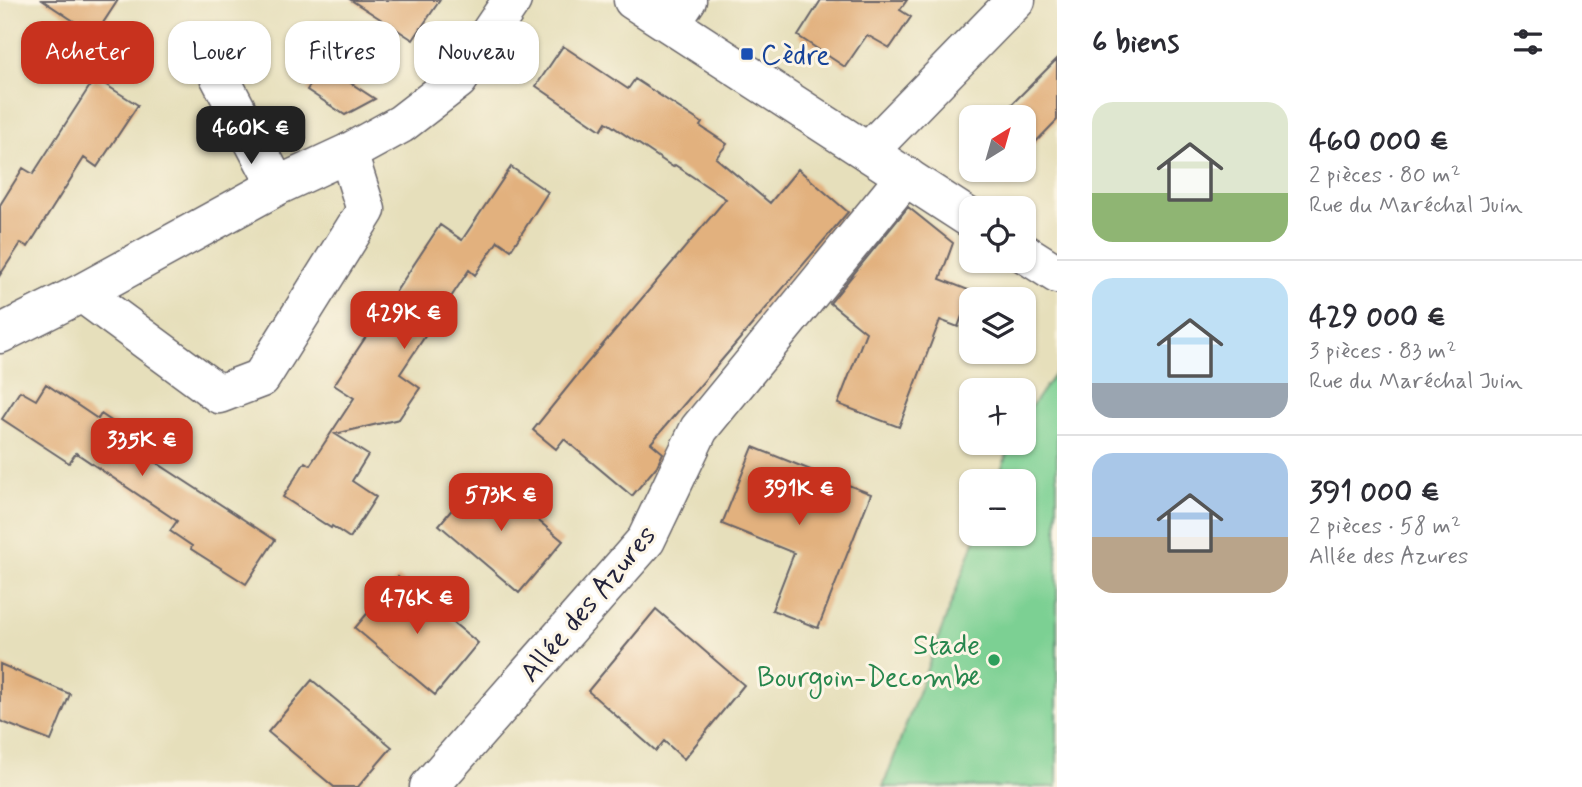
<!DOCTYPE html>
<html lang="fr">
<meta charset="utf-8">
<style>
:root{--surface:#fff;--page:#f7f7f7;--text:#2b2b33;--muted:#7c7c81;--line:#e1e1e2;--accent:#c8321e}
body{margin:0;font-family:Mynerve,sans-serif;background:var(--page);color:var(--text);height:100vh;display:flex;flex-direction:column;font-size:26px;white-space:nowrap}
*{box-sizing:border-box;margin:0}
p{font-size:23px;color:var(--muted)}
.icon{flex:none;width:38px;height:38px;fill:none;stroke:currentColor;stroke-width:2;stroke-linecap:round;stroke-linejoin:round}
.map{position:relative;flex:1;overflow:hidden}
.panel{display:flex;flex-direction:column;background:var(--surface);width:525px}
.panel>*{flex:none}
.banner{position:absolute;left:21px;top:21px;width:665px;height:63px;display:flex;gap:14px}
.needle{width:46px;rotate:37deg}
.controls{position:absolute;left:959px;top:105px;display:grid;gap:14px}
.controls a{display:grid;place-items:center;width:77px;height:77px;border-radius:14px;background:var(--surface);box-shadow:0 2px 5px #0004;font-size:35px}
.price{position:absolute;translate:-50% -60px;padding:0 16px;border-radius:14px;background:var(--accent);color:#fff;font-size:23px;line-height:46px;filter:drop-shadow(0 2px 4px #0008)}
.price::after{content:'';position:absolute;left:50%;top:42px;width:21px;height:16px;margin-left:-10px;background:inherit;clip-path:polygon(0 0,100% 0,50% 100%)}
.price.on{background:#222;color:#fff}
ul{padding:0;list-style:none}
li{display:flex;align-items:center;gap:21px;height:175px;padding:0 35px}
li+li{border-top:2px solid var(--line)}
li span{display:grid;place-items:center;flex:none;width:196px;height:140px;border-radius:21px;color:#555}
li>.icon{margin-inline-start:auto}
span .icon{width:84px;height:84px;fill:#fffc;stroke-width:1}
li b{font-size:30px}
h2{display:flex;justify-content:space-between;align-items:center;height:84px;padding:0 35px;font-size:30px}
.pill{padding:0 24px;border-radius:21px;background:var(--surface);box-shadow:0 2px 5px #0004;font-size:24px;line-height:63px}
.pill.on{background:var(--accent);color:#fff}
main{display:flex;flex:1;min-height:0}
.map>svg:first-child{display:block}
</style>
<main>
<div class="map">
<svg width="1057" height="787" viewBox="0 0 1057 787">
<rect width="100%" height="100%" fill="#fcf5e5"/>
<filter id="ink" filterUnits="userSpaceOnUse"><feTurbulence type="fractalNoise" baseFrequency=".0143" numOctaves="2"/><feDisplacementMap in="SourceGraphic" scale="14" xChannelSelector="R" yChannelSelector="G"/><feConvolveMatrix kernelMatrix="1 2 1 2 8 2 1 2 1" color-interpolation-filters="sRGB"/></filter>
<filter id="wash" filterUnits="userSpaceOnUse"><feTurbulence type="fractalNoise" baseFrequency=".00686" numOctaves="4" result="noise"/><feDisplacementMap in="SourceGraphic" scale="28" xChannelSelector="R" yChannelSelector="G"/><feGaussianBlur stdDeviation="1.57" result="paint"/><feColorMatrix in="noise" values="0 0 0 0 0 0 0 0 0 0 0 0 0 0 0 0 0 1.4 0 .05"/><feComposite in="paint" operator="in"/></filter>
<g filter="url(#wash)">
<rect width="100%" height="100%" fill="#e6dfbb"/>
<path fill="#7cd093" stroke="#4f7967" stroke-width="2" d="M1057,371v416h-174l94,-253h47v-53h-27l14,-38h13v-27z"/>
<g id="blocks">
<path fill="#e2b17e" d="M42,0h76l-23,35z
M351,0h89l-27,40z
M821,0h86l-7,10 11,7 -21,31 -23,-13 -22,32 -47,-31z
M563,46l65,43 7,-10 67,44 -2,3 27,18 -11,14 54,45 28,-34 50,43 -197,231 12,10 -6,13 -25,30 -68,-57 -8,10 -23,-19 50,-62 143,-169 -51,-34 -2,2 -67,-45 -5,8 -65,-44z
M1057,59v61l-33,34v-37h-25z
M323,65l52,34 -30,16 -38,-25z
M95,78l43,27 -41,62 -13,-9 -56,89 -7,-4 -21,32v-70l23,-37 10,6z
M511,167l37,25 -37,58 -13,-9 -23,34 -6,-5 -69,104 20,14 -21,31 -64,15 33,21 -16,26 24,16 -26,41 -18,-12 -1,2 -48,-31 22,-35 5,3 44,-67 -20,-13 106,-160 22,15z
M908,207l45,36 -13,36 31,12 -13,36 -18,-7 -41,107 -61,-23 28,-72 -36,-29z
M46,384l52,35 3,-5 61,41 -5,8 118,77 -29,44 -55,-35 1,-3 -22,-15 7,-10 -101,-68 -7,10 -67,-44 18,-28 16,9z
M753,447l118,47 -53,134 -46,-18 22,-57 -72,-29z
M482,474l81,67 -44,52 -80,-68z
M398,577l80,66 -43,52 -80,-67z
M656,609l88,76 -60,74 -20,-18 -8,10 -68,-60z
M0,664l70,30 -19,47 -51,-20z
M312,680l80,67 -34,40h-24l-66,-55z"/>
</g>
</g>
<g filter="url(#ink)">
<use href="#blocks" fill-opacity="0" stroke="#676468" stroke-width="2"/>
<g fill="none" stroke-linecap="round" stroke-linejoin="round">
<defs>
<path id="minor" d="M671,24l16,-24
M211,61l66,125
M868,152l148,-152
M82,293l137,101 42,-16 105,-168 -18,-57
M0,334l82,-41 195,-107 71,-33 53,-29 57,-44 54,-80
M429,787l217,-247 53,-111 207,-253"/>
<path id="tertiary" d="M633,0l338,219
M1024,253l33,21"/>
</defs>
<use href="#minor" stroke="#676468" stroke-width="41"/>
<use href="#tertiary" stroke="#676468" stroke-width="41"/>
<use href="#minor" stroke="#fff" stroke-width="38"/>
<use href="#tertiary" stroke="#fff" stroke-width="38"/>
</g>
</g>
<rect fill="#1a4fb4" stroke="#fcf5e5" stroke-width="2.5" x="740" y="47" width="14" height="14" rx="3.5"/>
<circle fill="#2e9e5b" stroke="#fcf5e5" stroke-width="2.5" cx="994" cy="660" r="7"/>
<g text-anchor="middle" stroke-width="6" stroke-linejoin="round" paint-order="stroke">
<g font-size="28" fill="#164399" stroke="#fcf5e5" text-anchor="start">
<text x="761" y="64">Cèdre</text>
</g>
<g font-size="28" fill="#22223b" stroke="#fcf5e5">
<text transform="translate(587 603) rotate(-50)" y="10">Allée des Azures</text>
</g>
<g font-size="28" fill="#27864d" stroke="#fcf5e5" text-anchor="end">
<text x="980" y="654">Stade<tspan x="980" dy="32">Bourgoin-Decombe</tspan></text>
</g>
</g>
</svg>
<div class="controls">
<a><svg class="needle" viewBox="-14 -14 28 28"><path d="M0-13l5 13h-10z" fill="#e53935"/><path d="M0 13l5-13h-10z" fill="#7c7c81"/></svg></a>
<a><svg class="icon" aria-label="locate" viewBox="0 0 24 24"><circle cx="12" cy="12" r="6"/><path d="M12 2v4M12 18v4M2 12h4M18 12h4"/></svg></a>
<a><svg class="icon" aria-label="layers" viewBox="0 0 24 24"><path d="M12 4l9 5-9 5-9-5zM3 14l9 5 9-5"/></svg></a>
<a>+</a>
<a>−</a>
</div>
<b class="price on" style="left:251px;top:166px">460K €</b>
<b class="price" style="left:404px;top:351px">429K €</b>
<b class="price" style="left:142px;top:478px">335K €</b>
<b class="price" style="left:799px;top:527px">391K €</b>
<b class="price" style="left:501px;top:533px">573K €</b>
<b class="price" style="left:417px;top:636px">476K €</b>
<div class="banner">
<a class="pill on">Acheter</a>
<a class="pill">Louer</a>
<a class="pill">Filtres</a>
<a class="pill">Nouveau</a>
</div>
</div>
<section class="panel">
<h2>6 biens<svg class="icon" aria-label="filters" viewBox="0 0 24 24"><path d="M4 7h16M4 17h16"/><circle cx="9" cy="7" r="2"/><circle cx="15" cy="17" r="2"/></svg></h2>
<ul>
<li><span style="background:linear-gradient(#dfe7d0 65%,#8fb573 0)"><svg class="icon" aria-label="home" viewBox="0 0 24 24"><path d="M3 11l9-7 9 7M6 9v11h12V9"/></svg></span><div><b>460 000 €</b><p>2 pièces · 80 m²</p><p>Rue du Maréchal Juin</p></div></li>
<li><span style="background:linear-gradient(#bfe0f5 75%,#9aa5b1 0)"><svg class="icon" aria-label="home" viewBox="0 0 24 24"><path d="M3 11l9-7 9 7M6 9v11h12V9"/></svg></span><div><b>429 000 €</b><p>3 pièces · 83 m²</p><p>Rue du Maréchal Juin</p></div></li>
<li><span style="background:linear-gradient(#a9c7e8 60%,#b9a48a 0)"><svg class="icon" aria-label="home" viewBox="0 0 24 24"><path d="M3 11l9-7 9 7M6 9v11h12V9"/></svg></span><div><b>391 000 €</b><p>2 pièces · 58 m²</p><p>Allée des Azures</p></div></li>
</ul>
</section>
</main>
